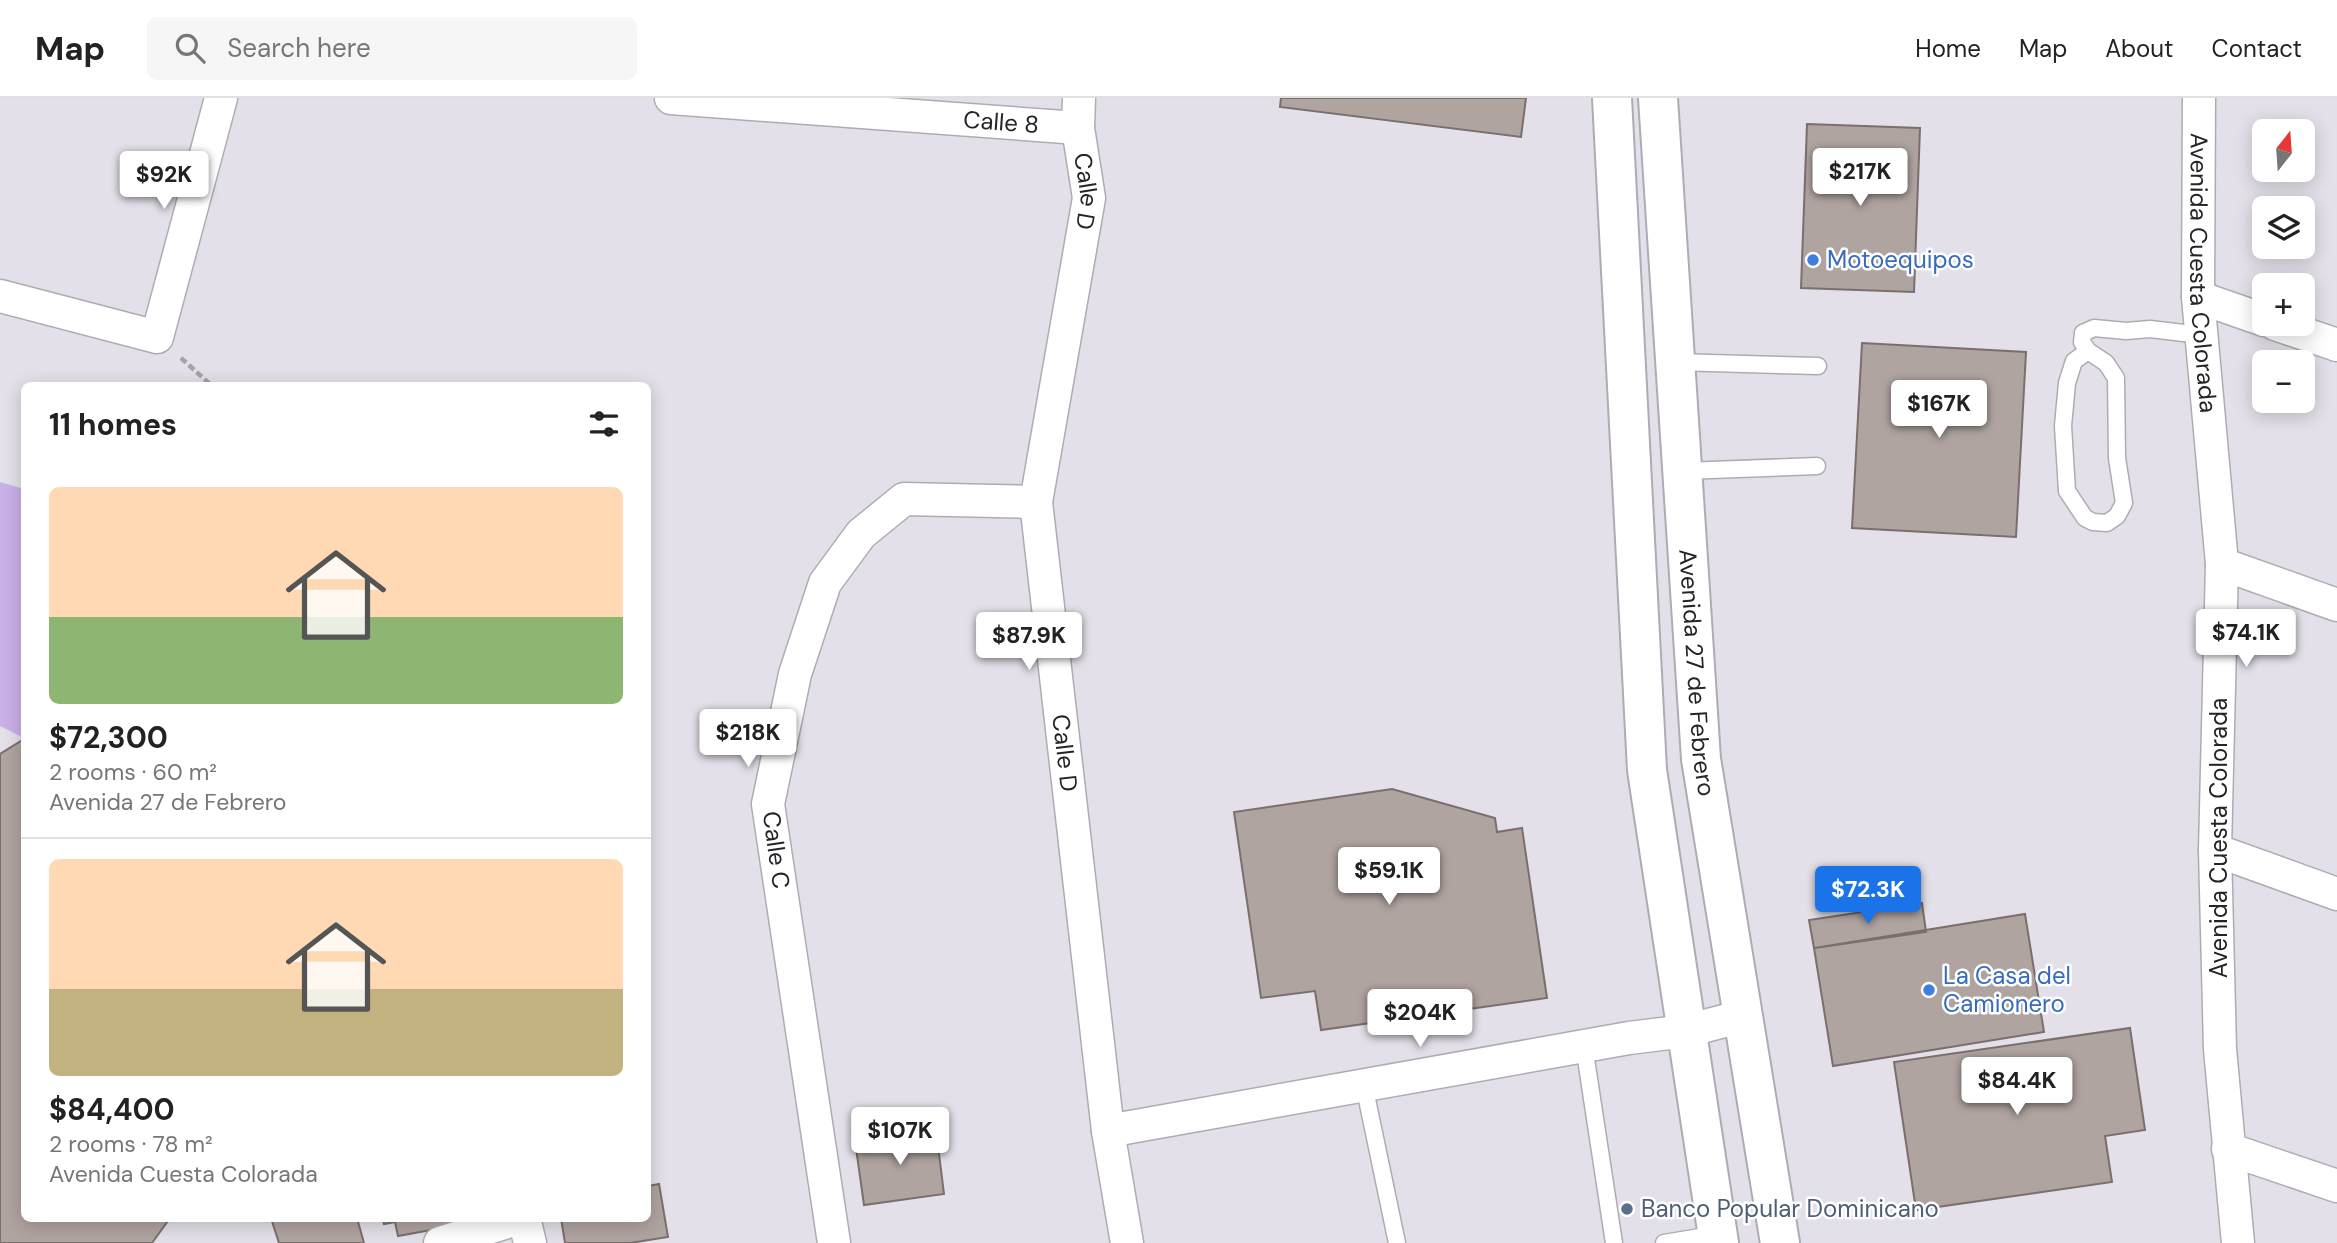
<!DOCTYPE html>
<meta charset="utf-8">
<style>
:root{--surface:#fff;--page:#f6f6f6;--text:#222;--muted:#767676;--line:#e0e0e0;--accent:#1a73e8}
body{margin:0;font-family:"DM Sans",sans-serif;background:var(--page);color:var(--text);height:100vh;display:flex;flex-direction:column;font-size:26px;white-space:nowrap}
*{box-sizing:border-box;margin:0}
p{font-size:23px;color:var(--muted)}
.icon{flex:none;width:38px;height:38px;fill:none;stroke:currentColor;stroke-width:2;stroke-linecap:round;stroke-linejoin:round}
.map{position:relative;flex:1;overflow:hidden}
.side{position:absolute;left:21px;top:284px;width:630px;height:840px;display:flex;flex-direction:column;background:var(--surface);border-radius:10px;box-shadow:0 4px 18px #0003}
.side>*{flex:none}
.needle{width:46px;rotate:17deg}
.controls{position:absolute;left:2252px;top:21px;display:grid;gap:14px}
.controls a{display:grid;place-items:center;width:63px;height:63px;border-radius:10px;background:var(--surface);box-shadow:0 4px 18px #0003;font-size:35px}
.price{position:absolute;translate:-50% -60px;padding:0 16px;border-radius:7px;background:#fff;color:#222;font-size:23px;line-height:46px;filter:drop-shadow(0 2px 4px #0008)}
.price::after{content:'';position:absolute;left:50%;top:42px;width:21px;height:16px;margin-left:-10px;background:inherit;clip-path:polygon(0 0,100% 0,50% 100%)}
.price.active{background:var(--accent);color:#fff}
ul{padding:0;list-style:none}
li{display:grid;align-content:center;gap:14px;height:371px;padding:0 28px}
li+li{border-top:2px solid var(--line)}
li span{display:grid;place-items:center;height:217px;border-radius:10px;color:#555}
li>.icon{margin-inline-start:auto}
span .icon{width:126px;height:126px;fill:#fffc;stroke-width:1}
li b{font-size:30px}
h2{display:flex;justify-content:space-between;align-items:center;height:84px;padding:0 28px;font-size:30px}
header{display:flex;align-items:center;gap:42px;box-sizing:border-box;height:98px;padding:0 35px;background:var(--surface);border-bottom:2px solid var(--line)}
header strong{font-size:33px}
nav{display:flex;gap:38px;margin-inline-start:auto;font-size:24px}
.search{width:490px;height:63px;background:var(--page);display:flex;align-items:center;gap:18px;box-sizing:border-box;padding:0 24px;border-radius:10px;color:var(--muted);font-size:26px}
.map>svg:first-child{display:block}
</style>
<header>
<strong>Map</strong>
<div class="search"><svg class="icon" aria-label="search" viewBox="0 0 24 24"><circle cx="10" cy="10" r="6"/><path d="M15 15l6 6"/></svg>Search here</div>
<nav><a>Home</a><a>Map</a><a>About</a><a>Contact</a></nav>
</header>
<div class="map">
<svg width="2337" height="1145" viewBox="0 0 2337 1145">
<rect width="100%" height="100%" fill="#e4e0e9"/>
<path fill="#c9b0e7" d="M0,384l24,7v249l-24,-12z"/>
<path fill="#b0a4a1" stroke="#7a6f6c" stroke-width="2" d="M1281,0h245l-5,39 -241,-30z
M1807,26l113,4 -6,164 -113,-4z
M1862,245l164,9 -10,185 -164,-9z
M24,641v479h146l-18,25h-152v-489z
M1392,691l103,29 2,14 25,-4 25,170 -226,32 -6,-39 -54,7 -27,-186z
M1922,805l4,29 -112,16 -5,-28z
M2025,816l19,118 -211,34 -19,-118z
M2130,930l15,102 -40,6 7,46 -196,28 -22,-148z
M936,1032l8,64 -80,11 -9,-64z
M659,1086l9,53 -38,6h-65l-4,-25h87v-32z
M271,1120h86l7,25h-85z
M382,1120h104v2l-88,16 -3,-14 -11,2z"/>
<g fill="none" stroke-linecap="round" stroke-linejoin="round">
<defs>
<path id="lane" d="M2088,253l-14,10 -7,22 -4,43 4,65 18,27 8,4 14,1 10,-7 7,-13 -7,-45 -1,-80 -10,-15 -18,-12 -6,-9 1,-9 11,-5 32,3 24,-2 51,6
M1675,264l143,4
M1683,373l134,-5
M1584,948l30,197
M1364,987l33,158
M1664,1145l54,-9"/>
<g id="street">
<path id="s1" d="M671,0l407,30"/>
<path id="s2" d="M1079,0l-1,30 11,70 -53,304 72,629 19,112"/>
<path id="s3" d="M2199,0l-1,199 24,267 -7,286 5,199 18,194"/>
<path d="M0,198l157,41 64,-239"/>
<path d="M2198,199l66,23"/>
<path d="M2275,226l62,21"/>
<path d="M2222,466l115,41"/>
<path d="M2215,752l122,44"/>
<path d="M1108,1033l521,-93 57,-7 57,-15"/>
<path d="M2228,1051l109,37"/>
<path d="M524,1120l6,25"/>
<path d="M440,1145l80,-25"/>
<path d="M834,1145l-66,-439 27,-130 30,-91 36,-49 43,-35 132,3"/>
</g>
<g id="primary">
<path d="M1612,0l35,672 72,473"/>
<path id="s4" d="M1658,0l43,661 79,484"/>
</g>
</defs>
<use href="#lane" stroke="#afabb4" stroke-width="19"/>
<use href="#street" stroke="#afabb4" stroke-width="35"/>
<use href="#primary" stroke="#afabb4" stroke-width="42"/>
<path stroke="#a5a2a9" stroke-width="4.5" stroke-dasharray="7 3.5" stroke-linecap="butt" d="M181,260l30,27"/>
<use href="#lane" stroke="#fff" stroke-width="16"/>
<use href="#street" stroke="#fff" stroke-width="32"/>
<use href="#primary" stroke="#fff" stroke-width="38"/>
</g>
<g fill="#3f7fe0" stroke="#fff" stroke-width="2.5">
<circle cx="1813" cy="162" r="7"/>
<circle cx="1929" cy="892" r="7"/>
</g>
<circle fill="#5c6f8a" stroke="#fff" stroke-width="2.5" cx="1627" cy="1111" r="7"/>
<g text-anchor="middle" stroke-width="5" stroke-linejoin="round" paint-order="stroke">
<g font-size="24" fill="#252327" stroke="#fff">
<text dy="8" stroke="none"><textPath href="#s1" startOffset="331">Calle 8</textPath></text>
<text dy="8" stroke="none"><textPath href="#s2" startOffset="94">Calle D</textPath></text>
<text dy="8" stroke="none"><textPath href="#s3" startOffset="175">Avenida Cuesta Colorada</textPath></text>
<text dy="8" stroke="none"><textPath href="#s4" startOffset="576">Avenida 27 de Febrero</textPath></text>
<text dy="8" stroke="none"><textPath href="#s2" startOffset="662">Calle D</textPath></text>
<text transform="translate(2219 740) rotate(-90)" y="8">Avenida Cuesta Colorada</text>
<text transform="translate(776 752) rotate(82)" y="8">Calle C</text>
</g>
<g font-size="24" fill="#366cbe" stroke="#fff" text-anchor="start">
<text x="1827" y="170">Motoequipos</text>
<text x="1943" y="886">La Casa del<tspan x="1943" dy="28">Camionero</tspan></text>
</g>
<g font-size="24" fill="#4e5e75" stroke="#fff" text-anchor="start">
<text x="1641" y="1119">Banco Popular Dominicano</text>
</g>
</g>
</svg>
<div class="controls">
<a><svg class="needle" viewBox="-14 -14 28 28"><path d="M0-13l5 13h-10z" fill="#e53935"/><path d="M0 13l5-13h-10z" fill="#767676"/></svg></a>
<a><svg class="icon" aria-label="layers" viewBox="0 0 24 24"><path d="M12 4l9 5-9 5-9-5zM3 14l9 5 9-5"/></svg></a>
<a>+</a>
<a>−</a>
</div>
<b class="price" style="left:1860px;top:110px">$217K</b>
<b class="price" style="left:164px;top:113px">$92K</b>
<b class="price" style="left:1939px;top:342px">$167K</b>
<b class="price" style="left:2246px;top:571px">$74.1K</b>
<b class="price" style="left:1029px;top:574px">$87.9K</b>
<b class="price" style="left:748px;top:671px">$218K</b>
<b class="price" style="left:1389px;top:809px">$59.1K</b>
<b class="price active" style="left:1868px;top:828px">$72.3K</b>
<b class="price" style="left:1420px;top:951px">$204K</b>
<b class="price" style="left:2017px;top:1019px">$84.4K</b>
<b class="price" style="left:900px;top:1069px">$107K</b>
<section class="side">
<h2>11 homes<svg class="icon" aria-label="filters" viewBox="0 0 24 24"><path d="M4 7h16M4 17h16"/><circle cx="9" cy="7" r="2"/><circle cx="15" cy="17" r="2"/></svg></h2>
<ul>
<li><span style="background:linear-gradient(#ffd9b3 60%,#8fb573 0)"><svg class="icon" aria-label="home" viewBox="0 0 24 24"><path d="M3 11l9-7 9 7M6 9v11h12V9"/></svg></span><div><b>$72,300</b><p>2 rooms · 60 m²</p><p>Avenida 27 de Febrero</p></div></li>
<li><span style="background:linear-gradient(#ffd9b3 60%,#c2b280 0)"><svg class="icon" aria-label="home" viewBox="0 0 24 24"><path d="M3 11l9-7 9 7M6 9v11h12V9"/></svg></span><div><b>$84,400</b><p>2 rooms · 78 m²</p><p>Avenida Cuesta Colorada</p></div></li>
</ul>
</section>
</div>
